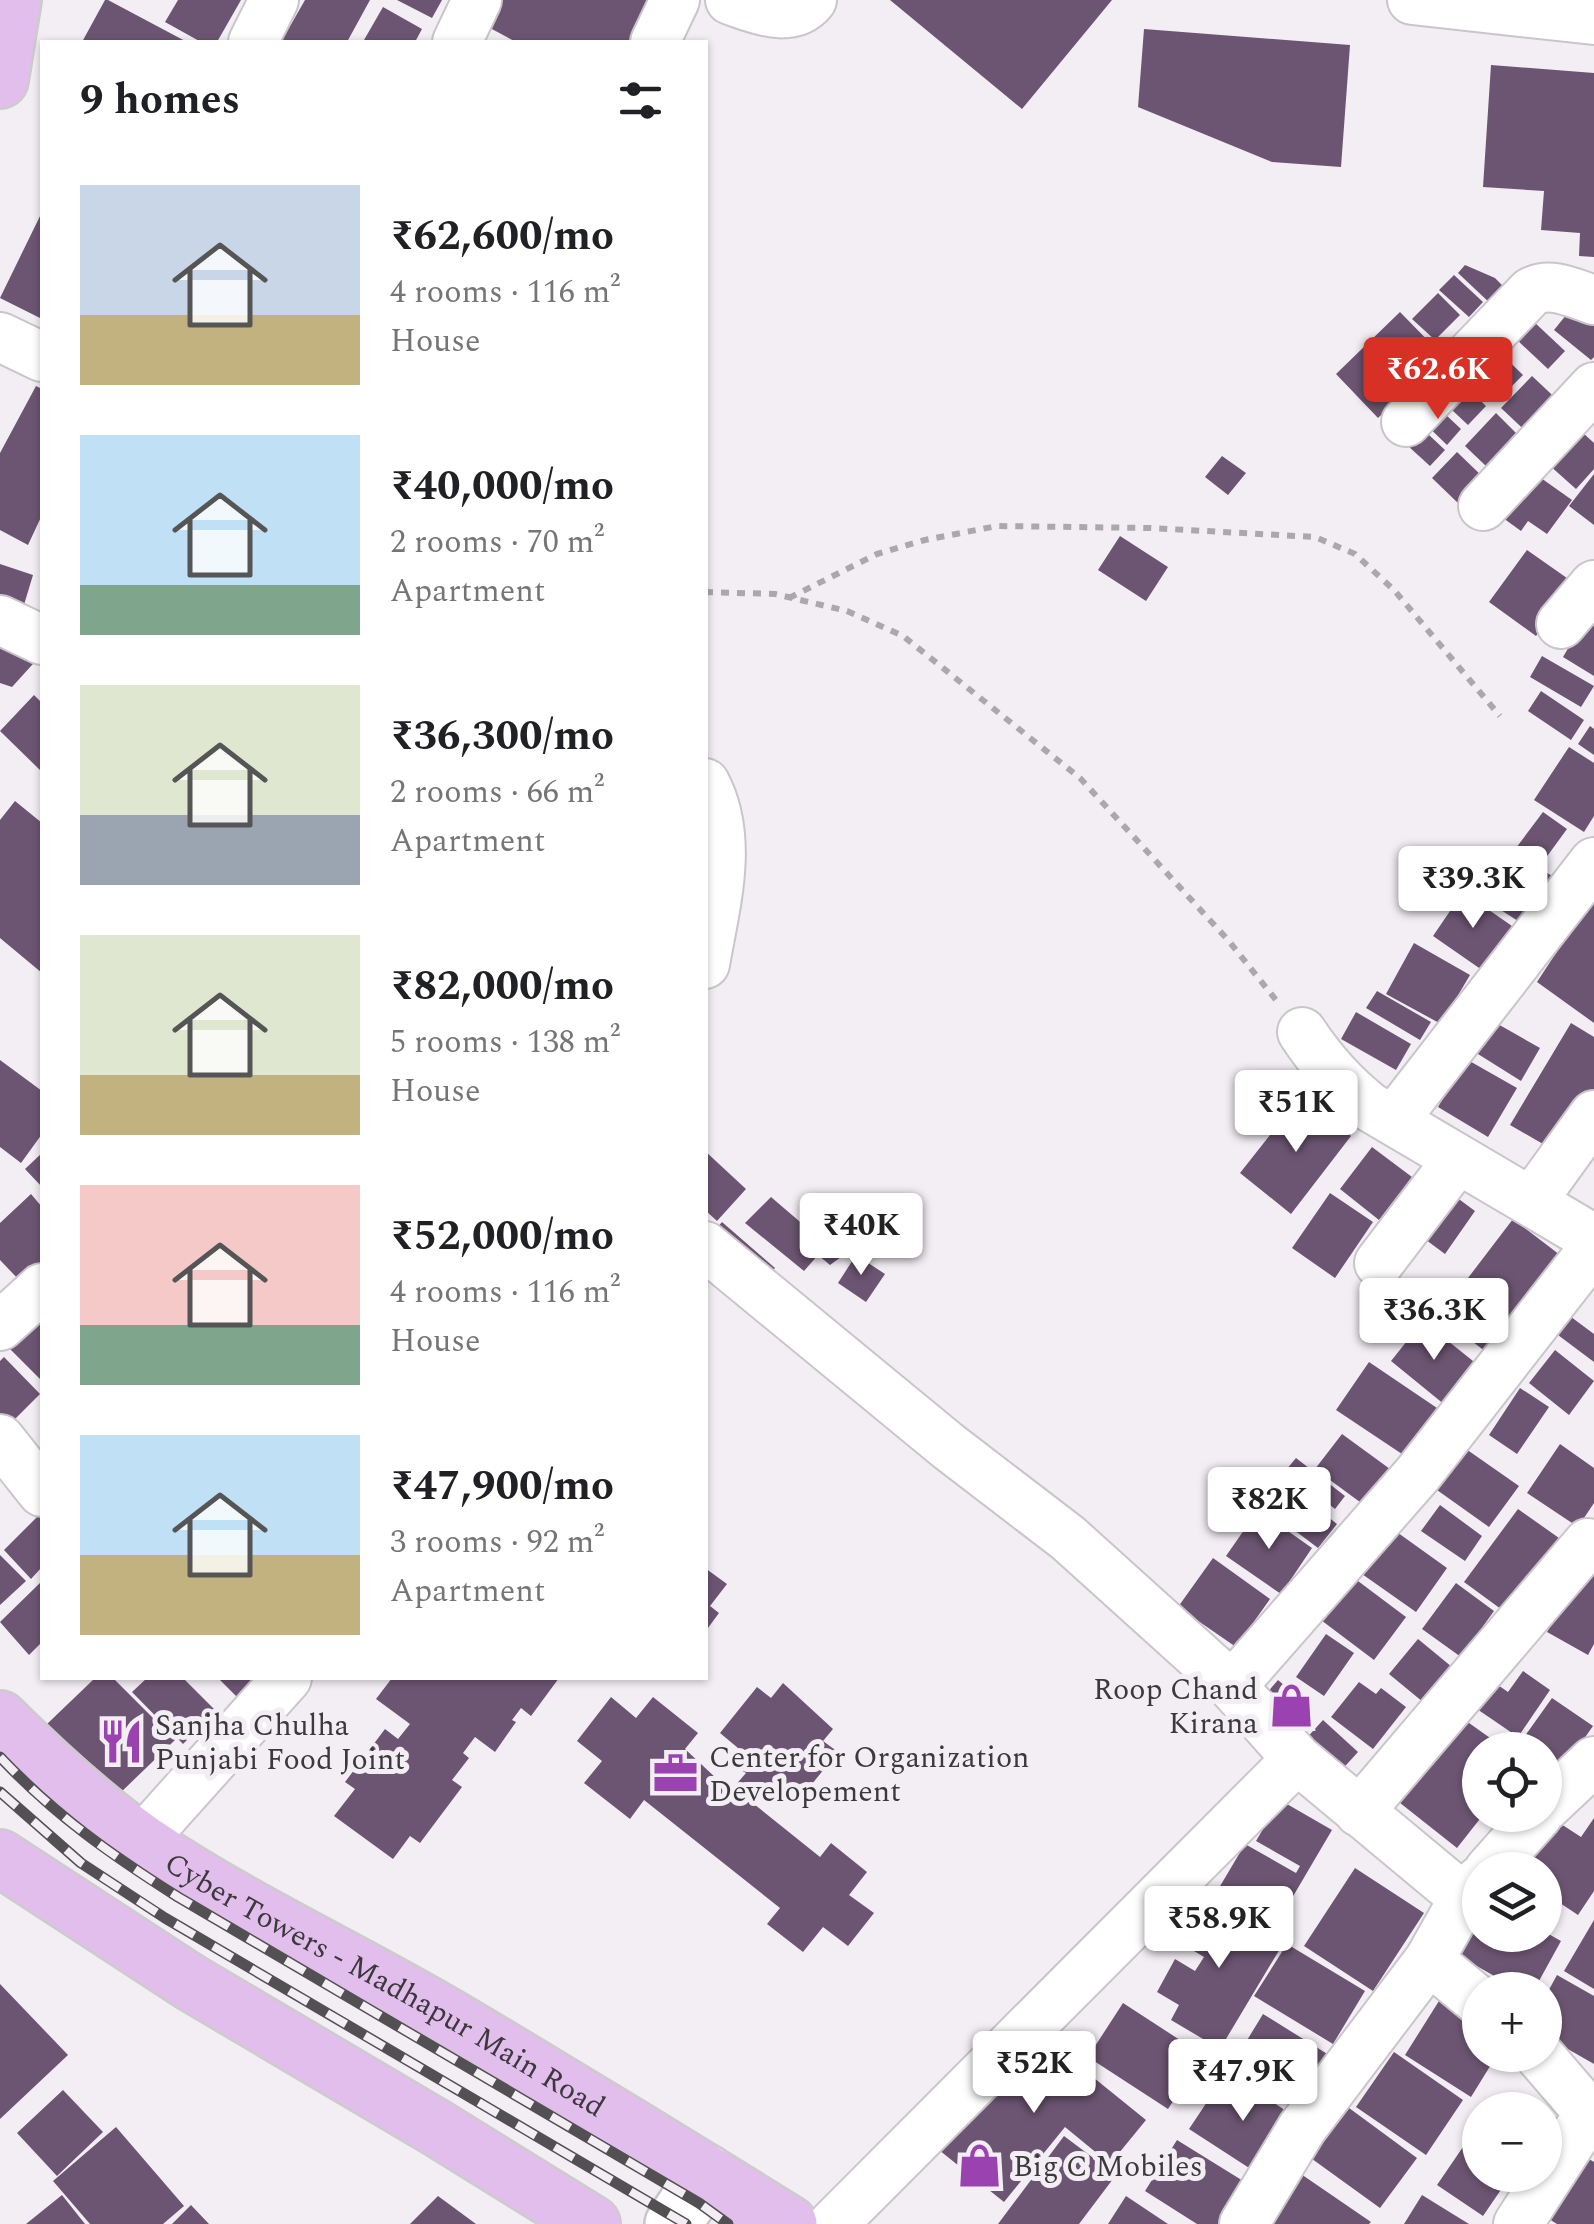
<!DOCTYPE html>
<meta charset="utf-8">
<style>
:root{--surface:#fff;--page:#f6f6f6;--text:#202124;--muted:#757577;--accent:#d93025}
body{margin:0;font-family:Spectral,serif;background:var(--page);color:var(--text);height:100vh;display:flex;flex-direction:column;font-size:38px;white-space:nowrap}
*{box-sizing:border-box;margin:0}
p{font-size:32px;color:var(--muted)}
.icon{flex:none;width:55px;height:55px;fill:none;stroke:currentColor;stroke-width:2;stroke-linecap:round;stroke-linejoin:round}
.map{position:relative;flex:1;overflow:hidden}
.side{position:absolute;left:40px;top:40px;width:668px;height:1640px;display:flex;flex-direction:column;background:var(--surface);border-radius:0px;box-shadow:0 2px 8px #0004}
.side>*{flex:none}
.tools{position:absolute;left:1462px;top:1732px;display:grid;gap:20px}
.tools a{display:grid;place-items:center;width:100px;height:100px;border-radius:50%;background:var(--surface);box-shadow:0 2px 8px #0004;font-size:50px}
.price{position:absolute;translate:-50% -85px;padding:0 22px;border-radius:10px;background:#fff;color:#222;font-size:32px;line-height:65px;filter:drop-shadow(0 2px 5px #0008)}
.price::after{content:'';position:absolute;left:50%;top:60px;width:30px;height:22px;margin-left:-15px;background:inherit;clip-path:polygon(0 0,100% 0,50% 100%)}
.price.on{background:var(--accent);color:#fff}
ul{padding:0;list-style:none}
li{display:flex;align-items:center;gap:30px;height:250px;padding:0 40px}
li span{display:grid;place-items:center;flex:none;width:280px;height:200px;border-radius:0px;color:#555}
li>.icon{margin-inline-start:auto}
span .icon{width:120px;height:120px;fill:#fffc;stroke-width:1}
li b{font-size:42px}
h2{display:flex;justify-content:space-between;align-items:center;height:120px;padding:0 40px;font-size:42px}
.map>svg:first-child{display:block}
</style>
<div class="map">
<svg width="1594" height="2224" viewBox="0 0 1594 2224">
<rect width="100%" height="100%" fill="#f3eef4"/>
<path fill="#6c5572" d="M105,0h3l79,42h-105z
M178,0h63l-24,42h-16l-36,-20z
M305,0h65l-23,42h-66z
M397,0h45l-10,18z
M488,0h163l-23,42h-112l-39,-21z
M890,0h222l-90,109z
M383,7l39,22 -7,13 -51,-2z
M1144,29l206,16 -9,122 -69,-5 -134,-55z
M1491,65l103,8v184l-15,-1 1,-23 -39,-3 3,-39 -61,-4z
M42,212v107l-42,-21z
M1465,265l30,13 11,11 -14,16 -34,-32z
M1454,275l29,27 -14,15 -30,-27z
M1438,293l22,22 -25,25 -23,-21z
M1575,304l19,15v38l-3,3 -37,-30z
M1400,312l43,44 -65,62 -42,-44z
M1533,321l32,30 -17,18 -32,-30z
M1490,343l33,32 -20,20 -33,-31z
M1454,375l32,31 -18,19 -32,-30z
M1532,376l34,32 -31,32 -34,-32z
M36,386l6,3v126l-14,30 -28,-15v-77z
M1429,399l32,30 -14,16 -32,-31z
M1496,413l20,20 -30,33 -21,-20z
M1412,419l33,31 -15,16 -33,-30z
M1570,421l24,22v26l-18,20 -37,-33z
M1457,452l27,26 -25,26 -27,-26z
M1222,456l24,17 -18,22 -23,-18z
M1524,466l48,34 -25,34 -19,-13 -7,10 -29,-21z
M1594,474v51l-25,-19z
M1120,536l48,31 -22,34 -48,-31z
M1527,550l47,33 -38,53 -47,-34z
M0,564l33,11 -13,43 -20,-6z
M1584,621l10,5v50l-31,-19z
M0,644l42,10 -30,33 -12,-4z
M1542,656l52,30 -13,21 -51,-30z
M1541,691l43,29 -13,20 -43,-29z
M34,695l8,8v69l-42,-41z
M1590,726l4,3v26l-16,-11z
M1569,747l25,16v53l-10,16 -50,-32z
M15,801l27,22v150l-42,-35v-118z
M1543,812l24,17 -27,37 -24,-18z
M1506,847l46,29 -31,47 -45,-29z
M1463,892l49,34 -30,44 -49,-34z
M1594,895v128l-57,-41z
M1414,943l56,32 -29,49 -55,-30z
M1377,991l54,31 -11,18 -54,-32z
M1356,1012l55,32 -15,26 -55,-31z
M1489,1019l51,29 -19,33 -51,-32z
M1571,1023l23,14v68l-32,50 -52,-30z
M1466,1059l51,29 -29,49 -50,-30z
M0,1060l42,31v43l-21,29 -21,-16z
M1301,1096l50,40 -60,78 -51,-41z
M1372,1147l40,30 -33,43 -39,-31z
M705,1151l41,38 -29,32 -12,-11z
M42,1153v34l-17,-18z
M1448,1191l27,20 -30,43 -27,-20z
M1330,1193l43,29 -38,56 -43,-30z
M31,1194l11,13v55l-21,20 -21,-22v-37z
M771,1197l70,60 -11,8 -12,-10 -14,16 -59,-48z
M1513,1219l51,39 -74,97 -51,-39z
M722,1222l53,46 -12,14 -53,-46z
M856,1255l29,19 -19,28 -28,-19z
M1563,1311l31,23v28l-44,-33z
M36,1320l6,7v54l-33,-33z
M1423,1321l55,44 -33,40 -54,-44z
M1555,1350l39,31 -25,34 -40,-32z
M4,1357l36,37 -36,36 -4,-4v-65z
M1369,1362l68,46 -32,48 -69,-46z
M1520,1388l29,19 -32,47 -28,-19z
M1342,1434l48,35 -26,36 -49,-36z
M1560,1444l34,24v35l-16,24 -51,-34z
M1466,1449l53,37 -30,41 -52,-37z
M1296,1458l49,38 -10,13 -49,-39z
M1277,1477l60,47 -19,24 -61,-46z
M1440,1505l42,31 -17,25 -44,-30z
M1518,1509l41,29 -54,74 -41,-30z
M1258,1510l54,38 -31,46 -55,-38z
M42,1512v55l-11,12 -27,-29z
M1394,1530l53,38 -31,44 -54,-38z
M0,1555l26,26 -26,24z
M1213,1558l57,41 -34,48 -58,-40z
M1583,1565l11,6v73l-6,11 -41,-23z
M705,1568l22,16 -17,22 9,7 -14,19z
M1350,1575l56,42 -32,43 -61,-46z
M42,1581v61l-13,13 -29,-33z
M1456,1583l38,28 -33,46 -39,-28z
M1326,1634l28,19 -30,43 -28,-19z
M1418,1639l34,28 -29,35 -34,-28z
M1523,1671l27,19 -32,47 -41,-28 18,-26 13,9z
M95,1678h18l62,62 -59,57 -70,-72z
M147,1678h36l33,33 -33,33 -51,-52z
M218,1678h54l-28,26z
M392,1678h167l-28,38 -10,-8 -9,12 4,2 -21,30 -20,-15 -12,16 6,5 -17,22 10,7 -42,56 -10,-7 -17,23 -59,-43 21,-27 -10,-7 40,-53 13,10 12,-15 -34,-25z
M1278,1680l36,31 -19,22 -35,-32z
M1359,1682l17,12 5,-6 25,19 -33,42 -42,-32z
M783,1683l50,46 -10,12 15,11 -35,43 -11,-9 -11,14 -21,-15 -11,15 71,57 11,-14 36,29 -18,23 25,18 -26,33 -25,-19 -20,25 -36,-28 13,-16 -136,-108 -14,19 -46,-36 18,-22 -25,-20 34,-44 25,21 17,-21 45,36 -13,16 32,30 16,9 13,-15 -20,-12 12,-13 -18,-15 37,-46 14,11z
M1552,1698l41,28 -30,43 -18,-12v-7h-9l-14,-10z
M1455,1713l52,37h-27v65h3l-26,33 -67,-53z
M1323,1720l35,32 -20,22 -35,-32z
M1280,1800l52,30 -57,97 -59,-34 29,-49 51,29 4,-7 -44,-25z
M1594,1818v73l-16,24 -33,-22v-23h-32l34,-50 11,8 3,-4 20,13z
M1355,1868l69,45 -51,78 -69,-45z
M1207,1896l77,46 -64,107 -49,-29 8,-15 -22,-13 18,-33 20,12 9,-14 -25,-15z
M1480,1918v17h65v-3l16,9 -27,49h-15l-60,-34z
M1594,1920v69l-30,-18z
M1287,1944l78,47 -32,53 -79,-48z
M1557,1975l37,21v68l-49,-28v-39z
M0,1984l68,71 -68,64z
M1444,1993l36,23v39h17l-26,42 -66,-42z
M1123,2003l80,52 -35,54 -80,-52z
M1263,2014l66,41 -32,51 -65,-41z
M1031,2027l115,93 -36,44 -45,-37 -61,75 -70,-56z
M1394,2052l69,48 -37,55 -70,-48z
M1227,2072l70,46 -37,57 -71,-46z
M63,2090l40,42 -46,44 -40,-43z
M1345,2105l72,53 -37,50 -72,-52z
M1480,2122v53h31l-28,41 -46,-31z
M116,2127l68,79 -21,18h-73l-37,-43z
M1064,2136l52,39 -37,49h-81z
M1177,2140l71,44 -25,40h-26l-52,-33z
M1582,2155l12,7v62h-37l-13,-8z
M1298,2172l73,50 -2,2h-106z
M62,2195l23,29h-59z
M1422,2195l47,29h-65z
M438,2196l38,28h-66z
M1126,2196l42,28h-60z
M191,2205l18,19h-37z"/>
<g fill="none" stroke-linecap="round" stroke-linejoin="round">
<defs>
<path id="street" d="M730,0c26,9 61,25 82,0
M1412,0l182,20
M253,42l21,-42
M457,42l20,-42
M655,42l20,-42
M0,337l42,20
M1406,422l125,-130c20,-11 42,1 63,8
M1483,506l111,-119
M0,620l42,20
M1561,624l33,-39
M705,783c30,55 10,123 0,181
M1302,1032c19,29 40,53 68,75l224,132
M1394,1120l200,-258
M1532,1201l62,-86
M705,1246l243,200 120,92 164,148 65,73 167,139
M1379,1263l79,-104
M0,1326l42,-38
M0,1439l42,53
M1232,1686l185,-211 177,-227
M1545,1807l49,-46
M1359,1812l229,-269
M141,1841l146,-163
M1489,1870l49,-55
M1429,1960l51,42
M1539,2055l55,64
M833,2224l464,-465
M1244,2224l58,-96 127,-168 35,-62 16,-18
M1518,2224l76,-118"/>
<path id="secondary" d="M673,2224l34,-51"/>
<g id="primary">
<path d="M0,80l13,-80"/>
<path id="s1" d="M0,1719c44,44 92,88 143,124 100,68 212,118 316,180 111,66 221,133 330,201"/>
<path d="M0,1858l190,124 247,146 155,96"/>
</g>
</defs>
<use href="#street" stroke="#cac5cb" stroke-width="52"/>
<use href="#secondary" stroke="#cac5cb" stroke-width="60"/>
<use href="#primary" stroke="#ccc" stroke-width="60"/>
<path stroke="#aba7ac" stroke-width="6" stroke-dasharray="8 8" stroke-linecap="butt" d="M705,592l70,2 72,17 56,25 177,142 148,162 48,60
M789,598l88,-44 48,-14 72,-14 153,2 165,9 40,17 39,36 106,126"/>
<use href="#street" stroke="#fff" stroke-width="48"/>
<use href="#secondary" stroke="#fff" stroke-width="55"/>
<use href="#primary" stroke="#e2beec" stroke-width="55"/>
<defs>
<path id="rail" d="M0,1757c56,59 110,97 178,140l521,306 29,21
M0,1792l81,71 84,55 521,306"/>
</defs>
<use href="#rail" stroke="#535054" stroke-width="11"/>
<use href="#rail" stroke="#f3eef4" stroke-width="8" stroke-dasharray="22" stroke-linecap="butt"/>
</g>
<defs>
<symbol id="shop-bare" viewBox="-9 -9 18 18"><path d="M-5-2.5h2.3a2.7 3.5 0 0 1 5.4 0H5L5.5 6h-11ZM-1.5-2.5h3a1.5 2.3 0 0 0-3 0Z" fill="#9a43b0" stroke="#f3eef4" stroke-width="2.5" paint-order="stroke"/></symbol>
<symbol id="restaurant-bare" viewBox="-9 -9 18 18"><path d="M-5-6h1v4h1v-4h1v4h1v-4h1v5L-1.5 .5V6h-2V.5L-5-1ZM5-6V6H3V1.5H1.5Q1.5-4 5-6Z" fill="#9a43b0" stroke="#f3eef4" stroke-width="2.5" paint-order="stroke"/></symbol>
<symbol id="office-bare" viewBox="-9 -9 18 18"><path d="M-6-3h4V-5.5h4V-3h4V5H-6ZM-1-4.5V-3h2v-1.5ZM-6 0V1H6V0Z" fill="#9a43b0" stroke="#f3eef4" stroke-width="2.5" paint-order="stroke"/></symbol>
</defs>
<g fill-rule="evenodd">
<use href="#shop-bare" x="1260" y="1674" width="63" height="63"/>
<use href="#restaurant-bare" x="90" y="1710" width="63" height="63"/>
<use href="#office-bare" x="644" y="1742" width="63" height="63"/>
<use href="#shop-bare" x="948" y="2134" width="63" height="63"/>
</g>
<g text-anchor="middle" stroke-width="10" stroke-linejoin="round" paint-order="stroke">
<g font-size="30" fill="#3b393c" stroke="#f3eef4" text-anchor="start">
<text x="1258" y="1699" text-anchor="end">Roop Chand<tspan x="1258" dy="34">Kirana</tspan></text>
<text x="155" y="1735">Sanjha Chulha<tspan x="155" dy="34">Punjabi Food Joint</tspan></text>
<text x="709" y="1767">Center for Organization<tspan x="709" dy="34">Developement</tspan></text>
<text x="1013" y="2176">Big C Mobiles</text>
</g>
<g font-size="30" fill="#3b393c" stroke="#f3eef4">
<text dy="10" stroke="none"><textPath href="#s1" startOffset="470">Cyber Towers - Madhapur Main Road</textPath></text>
</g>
</g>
</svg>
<div class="tools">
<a><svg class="icon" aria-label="locate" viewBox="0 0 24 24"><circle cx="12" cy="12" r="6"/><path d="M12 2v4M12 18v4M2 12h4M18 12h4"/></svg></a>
<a><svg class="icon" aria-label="layers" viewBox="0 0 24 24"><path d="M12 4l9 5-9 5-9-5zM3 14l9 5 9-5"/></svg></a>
<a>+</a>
<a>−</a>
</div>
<b class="price on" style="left:1438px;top:422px">₹62.6K</b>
<b class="price" style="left:1473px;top:931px">₹39.3K</b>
<b class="price" style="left:1296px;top:1155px">₹51K</b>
<b class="price" style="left:861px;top:1278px">₹40K</b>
<b class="price" style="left:1434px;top:1363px">₹36.3K</b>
<b class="price" style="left:1269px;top:1552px">₹82K</b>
<b class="price" style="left:1219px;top:1971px">₹58.9K</b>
<b class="price" style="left:1034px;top:2116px">₹52K</b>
<b class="price" style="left:1243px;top:2124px">₹47.9K</b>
<section class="side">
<h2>9 homes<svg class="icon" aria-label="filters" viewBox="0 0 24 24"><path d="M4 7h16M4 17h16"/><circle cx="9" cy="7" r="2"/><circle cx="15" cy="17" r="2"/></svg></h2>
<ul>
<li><span style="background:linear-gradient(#c9d6e8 65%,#c2b280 0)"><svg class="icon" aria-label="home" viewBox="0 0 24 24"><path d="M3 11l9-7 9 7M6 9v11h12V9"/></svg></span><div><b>₹62,600/mo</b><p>4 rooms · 116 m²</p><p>House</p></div></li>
<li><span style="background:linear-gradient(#bfe0f5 75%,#7fa58c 0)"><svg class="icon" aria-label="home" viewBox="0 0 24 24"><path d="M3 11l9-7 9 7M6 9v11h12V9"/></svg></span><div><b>₹40,000/mo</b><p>2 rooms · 70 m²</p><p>Apartment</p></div></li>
<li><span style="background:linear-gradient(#dfe7d0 65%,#9aa5b1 0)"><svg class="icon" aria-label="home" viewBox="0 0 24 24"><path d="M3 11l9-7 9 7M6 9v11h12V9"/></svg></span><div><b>₹36,300/mo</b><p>2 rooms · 66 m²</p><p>Apartment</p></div></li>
<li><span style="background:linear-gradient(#dfe7d0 70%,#c2b280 0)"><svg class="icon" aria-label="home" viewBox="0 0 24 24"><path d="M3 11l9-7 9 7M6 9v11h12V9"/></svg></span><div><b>₹82,000/mo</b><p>5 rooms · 138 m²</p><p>House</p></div></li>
<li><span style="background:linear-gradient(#f6c9c9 70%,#7fa58c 0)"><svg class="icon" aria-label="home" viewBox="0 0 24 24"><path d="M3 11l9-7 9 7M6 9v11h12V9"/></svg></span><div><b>₹52,000/mo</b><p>4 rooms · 116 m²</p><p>House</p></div></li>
<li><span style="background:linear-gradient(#bfe0f5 60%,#c2b280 0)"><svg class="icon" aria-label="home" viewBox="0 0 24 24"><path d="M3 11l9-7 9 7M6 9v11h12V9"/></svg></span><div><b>₹47,900/mo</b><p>3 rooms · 92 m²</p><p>Apartment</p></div></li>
</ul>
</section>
</div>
